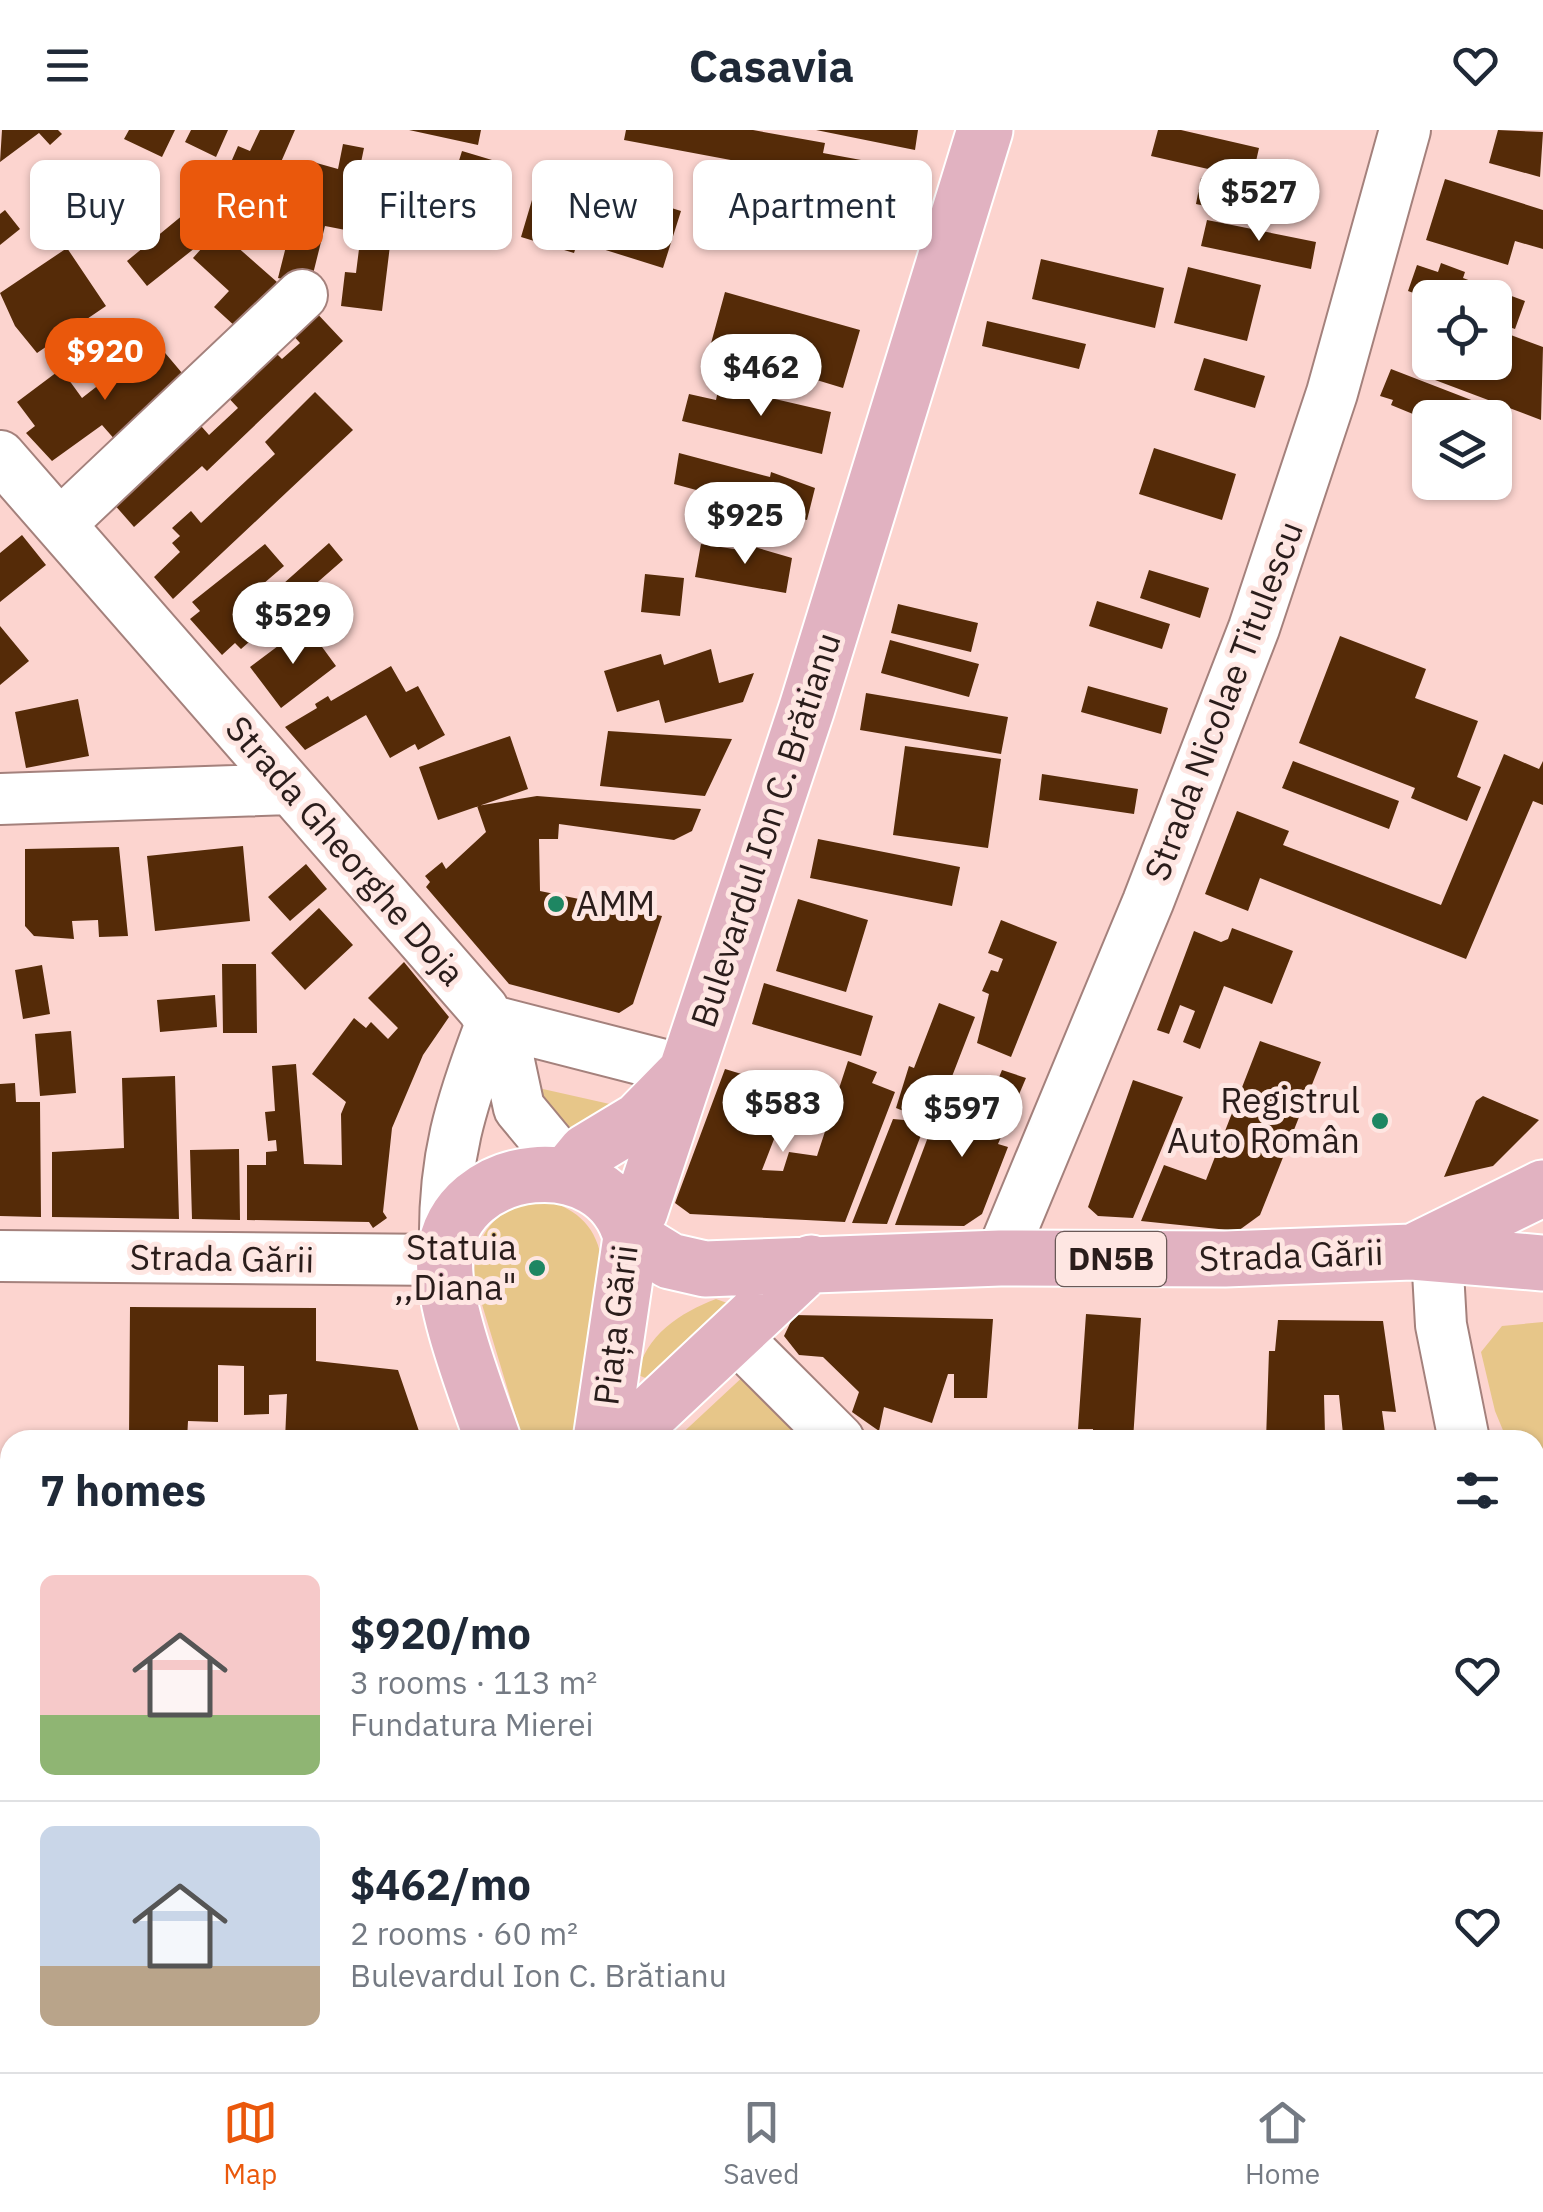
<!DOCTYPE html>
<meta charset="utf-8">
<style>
:root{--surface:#fff;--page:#f2f2f3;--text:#1f2937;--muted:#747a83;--line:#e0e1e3;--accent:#ea580c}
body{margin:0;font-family:"IBM Plex Sans",sans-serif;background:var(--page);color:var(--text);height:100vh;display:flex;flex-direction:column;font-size:38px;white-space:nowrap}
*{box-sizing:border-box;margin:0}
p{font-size:32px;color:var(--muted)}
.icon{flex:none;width:55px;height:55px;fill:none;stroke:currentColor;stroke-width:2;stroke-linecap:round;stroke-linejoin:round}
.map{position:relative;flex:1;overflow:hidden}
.side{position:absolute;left:0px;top:1300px;width:1545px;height:642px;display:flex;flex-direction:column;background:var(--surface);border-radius:30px 30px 0 0;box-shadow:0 2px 8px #0004}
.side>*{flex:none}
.hud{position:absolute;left:30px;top:30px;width:1000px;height:90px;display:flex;gap:20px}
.buttons{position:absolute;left:1412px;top:150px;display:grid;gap:20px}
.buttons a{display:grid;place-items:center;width:100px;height:100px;border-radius:15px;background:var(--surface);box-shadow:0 2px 8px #0004;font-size:50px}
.price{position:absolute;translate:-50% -85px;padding:0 22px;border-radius:35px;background:#fff;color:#222;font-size:32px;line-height:65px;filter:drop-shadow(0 2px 5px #0008)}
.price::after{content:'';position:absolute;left:50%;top:60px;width:30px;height:22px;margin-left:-15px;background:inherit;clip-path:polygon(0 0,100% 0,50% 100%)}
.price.active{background:var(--accent);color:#fff}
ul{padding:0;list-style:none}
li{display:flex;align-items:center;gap:30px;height:250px;padding:0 40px}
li+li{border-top:2px solid var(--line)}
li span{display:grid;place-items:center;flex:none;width:280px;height:200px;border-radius:15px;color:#555}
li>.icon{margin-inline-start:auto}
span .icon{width:120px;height:120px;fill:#fffc;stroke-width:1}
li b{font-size:42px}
h2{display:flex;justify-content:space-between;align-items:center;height:120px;padding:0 40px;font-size:42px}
.tag{padding:0 35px;border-radius:15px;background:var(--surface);box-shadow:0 2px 8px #0004;font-size:35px;line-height:90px}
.tag.active{background:var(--accent);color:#fff}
header{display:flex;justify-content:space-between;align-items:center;height:130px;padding:0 40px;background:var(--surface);font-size:45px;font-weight:700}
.menu{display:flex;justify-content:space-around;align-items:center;height:140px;border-top:2px solid var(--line);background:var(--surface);font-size:28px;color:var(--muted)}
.menu a{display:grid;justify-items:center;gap:5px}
.menu .active{color:var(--accent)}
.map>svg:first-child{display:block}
</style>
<header><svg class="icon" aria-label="menu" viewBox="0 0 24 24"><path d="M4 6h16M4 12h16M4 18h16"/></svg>Casavia<svg class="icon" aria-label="heart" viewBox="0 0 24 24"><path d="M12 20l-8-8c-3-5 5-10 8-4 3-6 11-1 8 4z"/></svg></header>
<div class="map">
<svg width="1543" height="1942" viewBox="0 0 1543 1942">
<rect width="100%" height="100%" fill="#fcd4cf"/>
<path fill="#e7c689" d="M525,955l107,24 -27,20 -46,2z
M546,1070c33,10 51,28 56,62l-26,178h-53l-49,-162c1,-47 24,-74 72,-78z
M716,1169l14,5 -77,77 -15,-6c6,-39 43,-63 78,-76z
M1543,1192v164l-8,-8v-38h-28l-12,-29 -14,-59 21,-26z
M748,1242l63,68h-136z"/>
<path fill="#552b08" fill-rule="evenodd" d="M2,0h56l4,4 -12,11 -11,-12 -39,29z
M129,0h46l-13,27 -38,-18z
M191,0h37l-12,27 -31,-15z
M260,0h35l-31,71 -42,-18 16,-37 12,5z
M409,0h72l-3,15z
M626,0h127l72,13 -2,10 87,16 -4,24 -282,-53z
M816,0h102l-3,20z
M1158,0h23l78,18 -7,31 -101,-23z
M1498,0l45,2 -3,45 -51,-14z
M343,14l21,4 -5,24 39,8 -16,131 -41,-5 4,-34 11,1 5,-40 -36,-7 -15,60 -32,-8 20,-79 6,1 9,-38 25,7z
M462,21l40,12 -19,61 -32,-10 9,-30 -8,-1z
M1201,48l75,17 -6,25 -74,-16z
M1445,49l98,31v39l-28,-8 -7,24 -82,-25z
M614,60l67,21 -18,57 -67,-21z
M812,62l44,9 1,-5 16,3 -2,8 27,5 -5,25 -87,-19z
M532,70l45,13 -6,18 9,3 -6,19 -53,-16z
M5,80l15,19 -20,16v-31z
M189,80l21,26 -63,50 -20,-25z
M1207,90l109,22 -5,27 -110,-23z
M218,100l59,52 -40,46 -23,-21 15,-16 -36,-33z
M67,118l39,58 -69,47 -22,-27 -15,-33z
M1041,129l123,29 -9,40 -123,-29z
M1441,133l24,9 -2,6 62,23 -10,28 -20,-7v-24l-65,1 -22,-8 9,-26 21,7z
M1188,137l73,18 -14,56 -73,-18z
M725,162l135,38 -17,58 -33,-10 -3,10 -100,-30z
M312,178l31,33 -136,130 -5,-5 -68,61 -21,-24 69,-59 -8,-8 20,-18 15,17 29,-27 -14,-15 47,-45 11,11 18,-16 -11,-12z
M987,191l99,23 -7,25 -97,-23z
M1495,199l48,18 -2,73 -106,-40 6,-18h54z
M155,211l38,45 -69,64 -22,-25 -50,36 -26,-28 9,-7 -18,-24 44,-33 21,29z
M1204,228l61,18 -10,32 -61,-18z
M1391,239l88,34 -6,15 -43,3 -39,-16 2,-5 -13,-4z
M719,256l112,26 -9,42 -140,-33 7,-27 27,6z
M315,262l38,38 -180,169 -19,-22 26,-25 -8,-9 8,-7 -8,-8 19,-17 10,12 61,-57 13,-12 -10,-12z
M1154,318l82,26 -14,46 -83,-26z
M679,323l91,24 1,-5 44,16 -8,32 -133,-36z
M22,405l24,30 -46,37v-49z
M329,413l14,17 -102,89 -6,-6 -13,12 -32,-36 10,-8 -8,-9 73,-58 19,22 -28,24 9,10z
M701,414l46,7 1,-6 44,13 -6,35 -91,-16z
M1149,440l60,18 -9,30 -60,-20z
M645,444l39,4 -4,38 -39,-4z
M1097,471l73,23 -8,25 -73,-23z
M898,474l80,19 -7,29 -80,-19z
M306,495l30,41 -55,42 -31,-41z
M0,496l29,35 -29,24z
M1340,506l86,33 -11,29 63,23 -21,56 24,10 -14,34 -56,-23 4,-10 -116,-45z
M890,510l89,24 -10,33 -88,-24z
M711,519l8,34 35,-10 -11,29 -78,21 -6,-23 -42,12 -13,-41 57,-17 3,11z
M391,536l15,26 12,-6 27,49 -27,15 -3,-6 -25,14 -24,-43 -61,35 -20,-23 32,-19 -2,-4 13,-8 3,5z
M1088,556l80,22 -7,26 -80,-22z
M866,563l142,24 -7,37 -141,-24z
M78,569l11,57 -63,12 -11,-56z
M608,601l124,8 -27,57 -105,-10z
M510,606l18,53 -90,31 -19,-53z
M905,616l96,13 -13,89 -95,-13z
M1504,624l35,15 4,-8v44l-10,-4 -67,158 -206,-81 -12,33 -43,-17 32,-83 52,20 -6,14 158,60z
M1293,631l106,40 -10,28 -107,-41z
M1042,644l96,15 -4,25 -95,-14z
M537,666l164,13 -9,22 -18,9 -115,-16 -1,15h-19l1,52 122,25 -29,88 -14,9 -110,-29 -83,-97 4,-5 -5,-6 17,-14 4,7 40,-37 -9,-26z
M818,709l142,28 -8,39 -142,-28z
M243,716l7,75 -95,10 -8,-75z
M119,717l9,89 -29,1 -1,-17 -26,1 2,18 -40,-3 -9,-10v-77z
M306,734l21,25 -37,32 -22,-24z
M798,769l70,21 -22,72 -70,-21z
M319,778l34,37 -48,45 -34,-37z
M1001,790l56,22 -46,115 -34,-14 12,-49 -7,-3 9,-21 7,2 5,-13 -15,-6z
M1232,798l61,23 -21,53 -48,-18 -24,63 -17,-7 12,-31 -15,-6 -11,29 -12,-4 37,-99 27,11 7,-3z
M404,832l45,55 -26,38 -31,73 -9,84 4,6 -14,10 -4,-6 -122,-2v-55h19v-13l11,-1 -1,-11 -8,1 -3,-29 10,-1 -3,-45 24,-2 8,100 38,1 -1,-51 5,-12 -34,-28 42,-56 12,10 5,-6 17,17 10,-11 -30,-30z
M222,834h34l1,69h-34z
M42,835l8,49 -27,5 -8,-49z
M764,853l109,33 -12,40 -109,-32z
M215,865l2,32 -57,5 -3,-32z
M939,873l36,14 -41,106 -38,-15 13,-42 5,2z
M71,901l5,62 -36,3 -5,-62z
M1260,911l61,21 -61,153 -22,16 -97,-10 23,-56 42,15z
M848,931l29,11 -5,11 23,9 -50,130 -155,-8 -15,-11 50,-134 33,10 -7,27 32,10 -21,54 21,1 6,-19 28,4z
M1002,940l24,8 -28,66 10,3 -26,67 -18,12 -69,-1 36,-96 8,2 11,-34 27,10 6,-17 10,2z
M175,946l4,143 -127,-2v-65l72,-4 -2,-70z
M1133,950l50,17 -50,121 -35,-2 -10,-9z
M15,953l1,19h24l1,115 -41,-1v-132z
M1483,966l56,24 -46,46 -49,11 32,-76z
M893,989l33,3 -39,102 -35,-1z
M239,1019l1,71 -48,-1 -2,-69z
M130,1177l186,1v53l82,9 24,70h-137l2,-46 -18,1v19l-25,1v-49l-26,-1v57l-30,-1 -1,19h-58z
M1086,1184l55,4 -8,122h-40v-11h-15z
M794,1185l199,4 -6,79h-33v-24h-6l-16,49 -48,-16 -5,24 -27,-19 7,-20 -36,-35 -24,-2 -15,-19z
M1278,1190l105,1 13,91 -14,-1 4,29h-20l-2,-8 -9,1v7h-89l3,-89h6zM1324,1265h15l4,39 -18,1z
M1535,1460l8,8v63l-8,8z
M0,1490l10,1v51h-10z
M1543,1557v46l-8,-8v-30z
M0,1642l10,1 -3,84 -7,-1z
M59,1932h105v10h-105z
M183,1932h80l-4,10h-79z"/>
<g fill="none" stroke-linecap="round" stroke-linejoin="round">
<defs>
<path id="minor" d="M0,326l483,553 24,43 12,56 39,47 5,18
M60,394l242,-229
M0,669l290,-10
M492,891l195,50
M445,1119c-2,-90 15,-144 47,-228
M1437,1124l4,71 23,115
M0,1126l444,4
M1000,1128l148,-356 106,-274 78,-235 73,-263
M734,1205l105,105
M1535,1403l8,8
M0,1877h10
M519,1932l24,10
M1049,1932l5,10
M891,1942l-2,-6 6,-4"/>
<path id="major" d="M567,1045l19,-23 53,-32 42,-43
M629,1098l11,-17 167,-503 178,-578
M631,1107l39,24 35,8 295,-11 225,1 187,-7 131,11
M1415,1121l128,-63
M493,1310c-16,-47 -53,-139 -48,-186 10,-94 162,-111 186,-17l-30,203
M622,1310l189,-177
M955,1932l6,10
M317,1942l4,-10"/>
</defs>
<use href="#minor" stroke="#a4817c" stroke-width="54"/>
<use href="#major" stroke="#fff" stroke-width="59"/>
<use href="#minor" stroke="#fff" stroke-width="50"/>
<use href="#major" stroke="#e1b2c1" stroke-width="55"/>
<path stroke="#6a5552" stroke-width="8" stroke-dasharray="15 8" stroke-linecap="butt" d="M1245,1932l8,10
M1313,1932l8,10"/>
</g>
<g fill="#1e8662" stroke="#fee6e2" stroke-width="4">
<circle cx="556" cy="774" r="10"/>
<circle cx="1380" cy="991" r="10"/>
<circle cx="537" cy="1138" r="10"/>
</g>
<g text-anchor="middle" stroke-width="10" stroke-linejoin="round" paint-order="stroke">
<rect fill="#fee6e2" stroke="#6a5957" stroke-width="2.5" x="1056" y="1102" width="110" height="54" rx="8"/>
<g font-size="32" font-weight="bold" fill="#2a1d1b">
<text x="1111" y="1140">DN5B</text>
</g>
<g font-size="35" fill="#2a1d1b" stroke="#fee6e2">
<text transform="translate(1224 571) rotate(-69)" y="12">Strada Nicolae Titulescu</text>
<text transform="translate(766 700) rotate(-72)" y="12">Bulevardul Ion C. Brătianu</text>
<text transform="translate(345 721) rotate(49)" y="12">Strada Gheorghe Doja</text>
<text transform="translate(1291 1126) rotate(-2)" y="12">Strada Gării</text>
<text transform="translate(222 1129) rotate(1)" y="12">Strada Gării</text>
<text transform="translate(616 1195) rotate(-83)" y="12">Piața Gării</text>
</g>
<g font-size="35" fill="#2a1d1b" stroke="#fee6e2" text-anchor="end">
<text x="576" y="786" text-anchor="start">AMM</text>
<text x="1360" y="983">Registrul<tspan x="1360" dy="40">Auto Român</tspan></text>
<text x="517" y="1130">Statuia<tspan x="517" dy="40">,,Diana"</tspan></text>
</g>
</g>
</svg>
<div class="buttons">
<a><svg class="icon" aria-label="locate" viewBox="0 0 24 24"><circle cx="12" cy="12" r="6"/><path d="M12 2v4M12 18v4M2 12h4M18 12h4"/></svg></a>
<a><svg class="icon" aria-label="layers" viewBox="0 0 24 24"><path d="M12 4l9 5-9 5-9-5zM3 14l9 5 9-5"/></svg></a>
</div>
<b class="price" style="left:1259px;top:114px">$527</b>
<b class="price active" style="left:105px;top:273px">$920</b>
<b class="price" style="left:761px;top:289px">$462</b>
<b class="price" style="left:745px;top:437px">$925</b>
<b class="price" style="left:293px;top:537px">$529</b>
<b class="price" style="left:783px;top:1025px">$583</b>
<b class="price" style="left:962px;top:1030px">$597</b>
<div class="hud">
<a class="tag">Buy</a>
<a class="tag active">Rent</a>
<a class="tag">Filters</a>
<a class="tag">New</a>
<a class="tag">Apartment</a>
</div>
<section class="side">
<h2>7 homes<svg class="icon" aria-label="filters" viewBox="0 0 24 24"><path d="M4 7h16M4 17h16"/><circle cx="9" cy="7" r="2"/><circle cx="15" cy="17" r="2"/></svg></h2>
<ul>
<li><span style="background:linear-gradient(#f6c9c9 70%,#8fb573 0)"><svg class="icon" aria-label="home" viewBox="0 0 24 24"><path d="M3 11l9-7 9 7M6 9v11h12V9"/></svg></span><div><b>$920/mo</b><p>3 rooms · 113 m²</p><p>Fundatura Mierei</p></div><svg class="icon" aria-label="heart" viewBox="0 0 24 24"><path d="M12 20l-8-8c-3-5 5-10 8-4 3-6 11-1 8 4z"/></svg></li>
<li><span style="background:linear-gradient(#c9d6e8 70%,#b9a48a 0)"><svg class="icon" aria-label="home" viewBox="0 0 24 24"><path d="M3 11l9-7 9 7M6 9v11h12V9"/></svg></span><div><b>$462/mo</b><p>2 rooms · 60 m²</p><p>Bulevardul Ion C. Brătianu</p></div><svg class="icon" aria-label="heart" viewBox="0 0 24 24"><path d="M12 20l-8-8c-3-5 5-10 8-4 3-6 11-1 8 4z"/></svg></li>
</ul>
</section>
</div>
<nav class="menu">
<a class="active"><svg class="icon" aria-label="map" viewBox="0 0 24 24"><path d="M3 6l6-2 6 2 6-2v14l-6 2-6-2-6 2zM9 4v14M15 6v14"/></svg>Map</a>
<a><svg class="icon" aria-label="saved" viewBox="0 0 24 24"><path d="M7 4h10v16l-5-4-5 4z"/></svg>Saved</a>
<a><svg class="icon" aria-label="home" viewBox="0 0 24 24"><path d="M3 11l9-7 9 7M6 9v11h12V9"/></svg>Home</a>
</nav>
